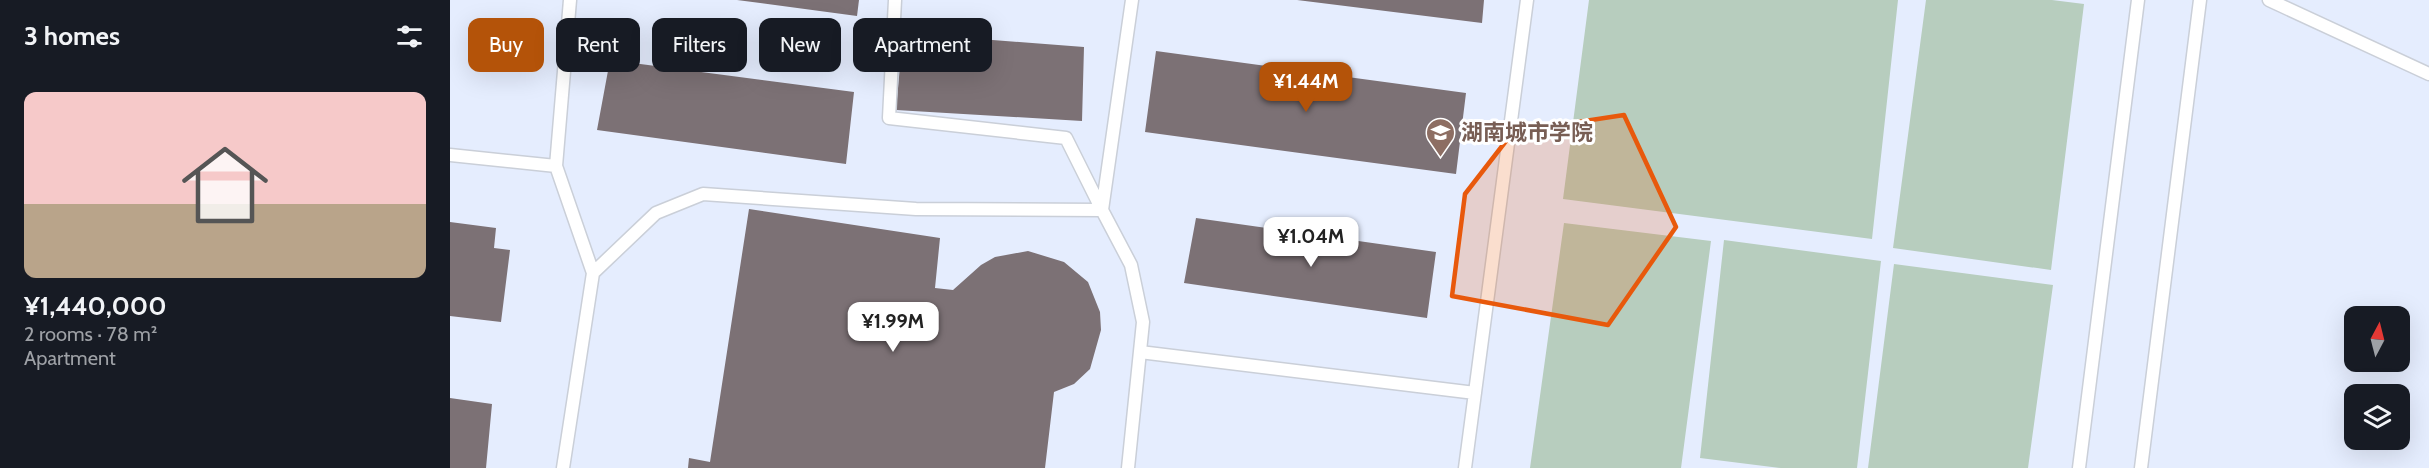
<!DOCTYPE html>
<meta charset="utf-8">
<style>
:root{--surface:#171b24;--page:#20242c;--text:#f1f3f6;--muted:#9ea1a6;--line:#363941;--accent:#b45309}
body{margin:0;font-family:Cabin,"Noto Sans SC",sans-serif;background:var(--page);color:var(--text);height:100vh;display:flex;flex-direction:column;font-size:22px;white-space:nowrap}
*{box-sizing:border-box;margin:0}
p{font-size:20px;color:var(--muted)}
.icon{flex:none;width:33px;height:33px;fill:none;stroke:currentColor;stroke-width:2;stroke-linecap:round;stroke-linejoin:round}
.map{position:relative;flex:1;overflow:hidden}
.details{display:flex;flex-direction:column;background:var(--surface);width:450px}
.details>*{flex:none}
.top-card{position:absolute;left:18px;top:18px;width:570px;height:54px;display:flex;gap:12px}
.needle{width:39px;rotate:7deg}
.fabs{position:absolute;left:1894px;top:306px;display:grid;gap:12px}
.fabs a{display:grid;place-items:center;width:66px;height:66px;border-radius:12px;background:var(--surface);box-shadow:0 6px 24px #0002;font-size:30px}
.price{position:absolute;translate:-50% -51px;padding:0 14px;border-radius:12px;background:#fff;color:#222;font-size:20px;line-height:39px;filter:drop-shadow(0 2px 3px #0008)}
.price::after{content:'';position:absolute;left:50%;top:36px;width:18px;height:14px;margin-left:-9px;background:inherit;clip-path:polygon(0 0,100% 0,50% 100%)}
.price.on{background:var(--accent);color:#fff}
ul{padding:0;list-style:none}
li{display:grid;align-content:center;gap:12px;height:318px;padding:0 24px}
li+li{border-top:2px solid var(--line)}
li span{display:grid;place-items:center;height:186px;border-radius:12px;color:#555}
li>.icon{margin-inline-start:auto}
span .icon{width:108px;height:108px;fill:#fffc;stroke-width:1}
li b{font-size:26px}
h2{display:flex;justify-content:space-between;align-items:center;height:72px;padding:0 24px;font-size:26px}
.tag{padding:0 21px;border-radius:12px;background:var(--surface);box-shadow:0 6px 24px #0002;font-size:21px;line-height:54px}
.tag.on{background:var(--accent);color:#fff}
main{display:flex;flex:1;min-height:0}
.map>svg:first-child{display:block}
</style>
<main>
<section class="details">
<h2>3 homes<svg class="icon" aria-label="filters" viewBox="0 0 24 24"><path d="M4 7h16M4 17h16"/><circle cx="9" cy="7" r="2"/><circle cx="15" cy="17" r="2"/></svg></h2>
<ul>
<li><span style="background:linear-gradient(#f6c9c9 60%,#b9a48a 0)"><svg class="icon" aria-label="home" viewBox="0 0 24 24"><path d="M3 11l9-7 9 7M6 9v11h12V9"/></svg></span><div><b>¥1,440,000</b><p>2 rooms · 78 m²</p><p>Apartment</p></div></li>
</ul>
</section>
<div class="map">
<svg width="1979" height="468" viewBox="0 0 1979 468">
<rect width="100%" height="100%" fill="#f5f8fe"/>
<path fill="#e5edfe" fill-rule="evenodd" d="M0,0h1979v468h-1979zM1905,316h45v46h-45zM1905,394h45v46h-45z"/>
<path fill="#b7cdbe" d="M1139,0h309l-26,239 -309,-40z
M1476,0h126l32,4 -33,266 -158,-22z
M1114,223l147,18 -30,227h-151z
M1274,240l157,21 -24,207h-76l-81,-10z
M1444,264l159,21 -25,183h-160z"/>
<path fill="#7c7175" d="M287,0h122l-2,16z
M847,0h187l-2,23z
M453,33l181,14 -2,74 -186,-11z
M706,51l310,42 -10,81 -311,-42z
M160,60l244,32 -8,72 -249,-34z
M299,209l191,29 -5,50 18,2 28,-25 14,-8 33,-6 36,11 24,20 12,30 1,18 -11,39 -16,15 -20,8 -9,76h-357l1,-10 21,4z
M746,218l240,34 -9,66 -243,-35z
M0,222l46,6 -2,20 16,2 -9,72 -51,-6z
M0,398l42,6 -6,64h-36z"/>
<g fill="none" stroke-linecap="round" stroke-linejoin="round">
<defs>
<path id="service" d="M120,0l-14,166 37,107
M445,0l-6,118 177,20 36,72
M1819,0l160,74
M0,155l106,11
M652,210l30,-210
M690,352l335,41
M113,468l30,-195 63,-60 47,-19 213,15 186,1 29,55 12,57 -15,146
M1015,468l62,-468
M1629,468l59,-468
M1691,468l59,-468"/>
</defs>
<use href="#service" stroke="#cacfd8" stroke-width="15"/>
<use href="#service" stroke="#fff" stroke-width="12"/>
</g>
<path fill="#e8590c" fill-opacity="0.2" stroke="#e8590c" stroke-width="4.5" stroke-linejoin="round" d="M1174,115l52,112 -68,98 -156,-29 13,-102 48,-62z"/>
<defs>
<symbol id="university-pin" viewBox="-11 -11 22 30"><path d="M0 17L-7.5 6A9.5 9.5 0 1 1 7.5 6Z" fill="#8d6e63" stroke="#fff"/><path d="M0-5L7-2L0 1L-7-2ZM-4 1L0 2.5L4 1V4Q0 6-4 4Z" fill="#fff"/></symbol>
</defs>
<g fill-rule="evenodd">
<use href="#university-pin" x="974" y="116" width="33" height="45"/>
</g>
<g text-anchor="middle" stroke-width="6" stroke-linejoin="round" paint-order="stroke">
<g font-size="22" font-weight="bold" fill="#785e54" stroke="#fff" text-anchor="start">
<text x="1011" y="140">湖南城市学院</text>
</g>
</g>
</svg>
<div class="fabs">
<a><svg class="needle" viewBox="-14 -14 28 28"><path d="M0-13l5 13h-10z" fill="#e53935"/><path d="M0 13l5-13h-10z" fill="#9ea1a6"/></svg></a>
<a><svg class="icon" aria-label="layers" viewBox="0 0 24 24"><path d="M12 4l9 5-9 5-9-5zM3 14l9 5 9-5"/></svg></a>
</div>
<b class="price on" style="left:856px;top:113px">¥1.44M</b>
<b class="price" style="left:861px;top:268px">¥1.04M</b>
<b class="price" style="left:443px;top:353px">¥1.99M</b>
<div class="top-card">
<a class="tag on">Buy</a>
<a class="tag">Rent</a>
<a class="tag">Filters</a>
<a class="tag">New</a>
<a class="tag">Apartment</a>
</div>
</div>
</main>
